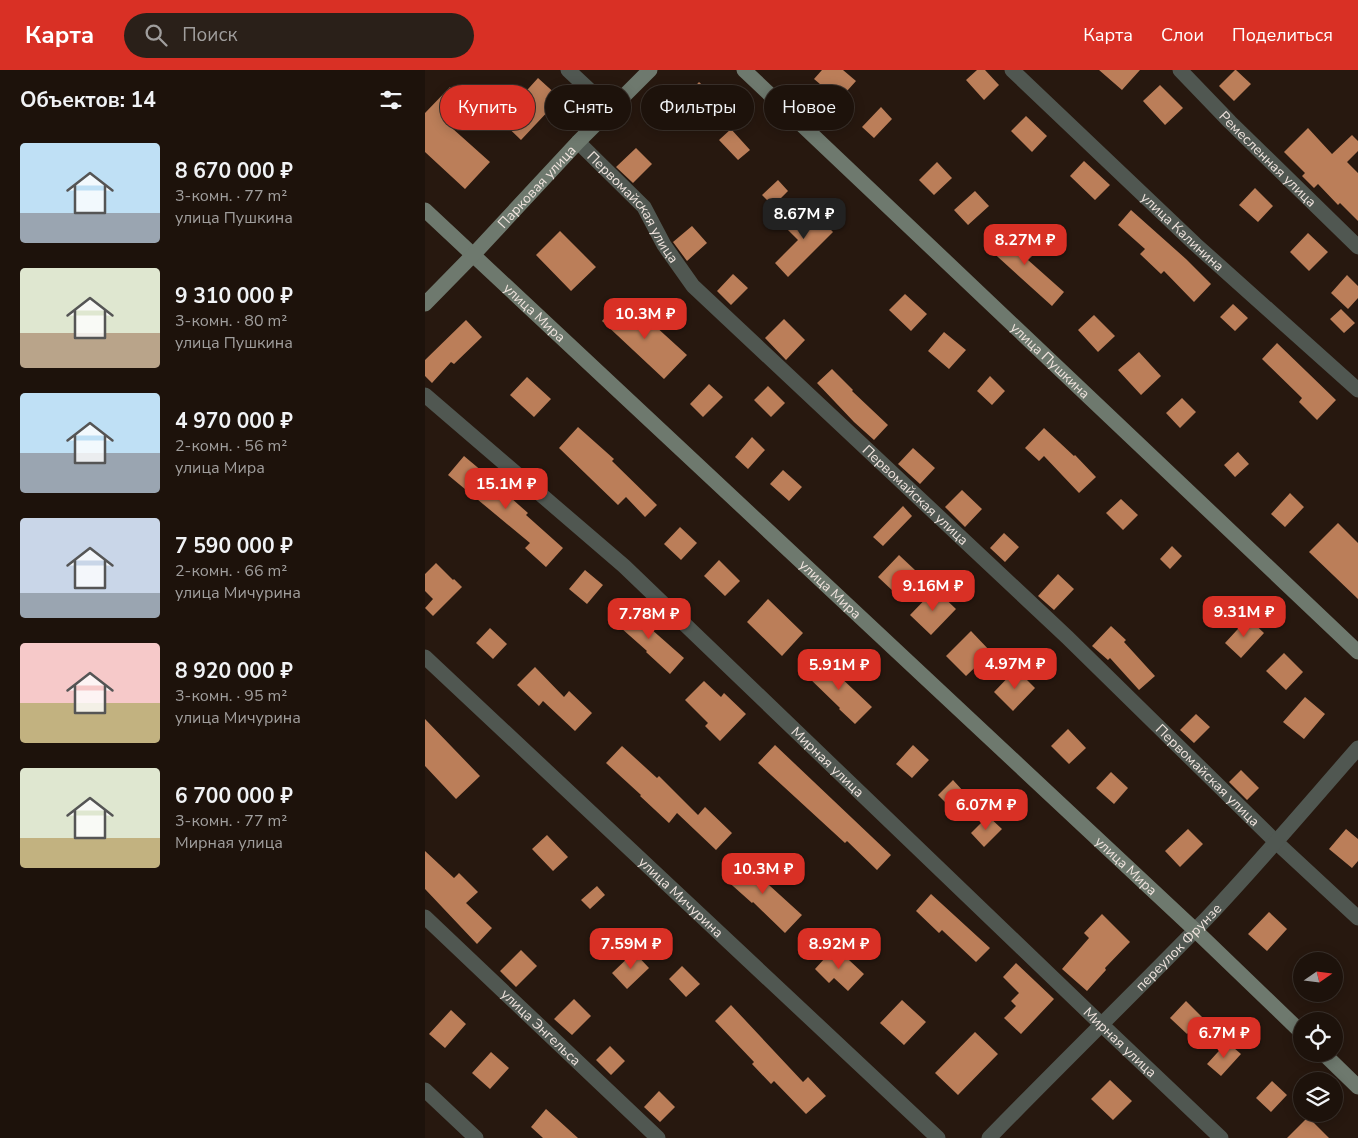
<!DOCTYPE html>
<html lang="ru">
<meta charset="utf-8">
<style>
:root{--surface:#1d120b;--page:#2a2019;--text:#f1f3f6;--muted:#a09e9d;--line:#3b322c;--accent:#d93025}
body{margin:0;font-family:"Nunito Sans",sans-serif;background:var(--page);color:var(--text);height:100vh;display:flex;flex-direction:column;font-size:19px;white-space:nowrap}
*{box-sizing:border-box;margin:0}
p{font-size:16px;color:var(--muted)}
.icon{flex:none;width:28px;height:28px;fill:none;stroke:currentColor;stroke-width:2;stroke-linecap:round;stroke-linejoin:round}
.map{position:relative;flex:1;overflow:hidden}
.details{display:flex;flex-direction:column;background:var(--surface);width:425px}
.details>*{flex:none}
.guide{position:absolute;left:15px;top:15px;width:475px;height:45px;display:flex;gap:10px}
.needle{width:32px;rotate:76deg}
.buttons{position:absolute;left:868px;top:882px;display:grid;gap:10px}
.buttons a{display:grid;place-items:center;width:50px;height:50px;border-radius:50%;background:var(--surface);box-shadow:0 2px 12px #0003,0 0 0 1px var(--line);font-size:25px}
.price{position:absolute;translate:-50% -42px;padding:0 11px;border-radius:10px;background:var(--accent);color:#fff;font-size:16px;line-height:32px;filter:drop-shadow(0 1px 2px #0008)}
.price::after{content:'';position:absolute;left:50%;top:30px;width:15px;height:11px;margin-left:-8px;background:inherit;clip-path:polygon(0 0,100% 0,50% 100%)}
.price.current{background:#222;color:#fff}
ul{padding:0;list-style:none}
li{display:flex;align-items:center;gap:15px;height:125px;padding:0 20px}
li span{display:grid;place-items:center;flex:none;width:140px;height:100px;border-radius:5px;color:#555}
li>.icon{margin-inline-start:auto}
span .icon{width:60px;height:60px;fill:#fffc;stroke-width:1}
li b{font-size:21px}
h2{display:flex;justify-content:space-between;align-items:center;height:60px;padding:0 20px;font-size:21px}
.chip{padding:0 18px;border-radius:22px;background:var(--surface);box-shadow:0 2px 12px #0003,0 0 0 1px var(--line);font-size:18px;line-height:45px}
.chip.current{background:var(--accent);color:#fff}
header{display:flex;align-items:center;gap:30px;box-sizing:border-box;height:70px;padding:0 25px;background:var(--accent);color:#fff}
header strong{font-size:24px}
nav{display:flex;gap:28px;margin-inline-start:auto;font-size:18px}
.search{width:350px;height:45px;background:var(--page);display:flex;align-items:center;gap:12px;box-sizing:border-box;padding:0 18px;border-radius:28px;color:var(--muted);font-size:19px}
main{display:flex;flex:1;min-height:0}
.map>svg:first-child{display:block}
</style>
<header>
<strong>Карта</strong>
<div class="search"><svg class="icon" aria-label="search" viewBox="0 0 24 24"><circle cx="10" cy="10" r="6"/><path d="M15 15l6 6"/></svg>Поиск</div>
<nav><a>Карта</a><a>Слои</a><a>Поделиться</a></nav>
</header>
<main>
<section class="details">
<h2>Объектов: 14<svg class="icon" aria-label="filters" viewBox="0 0 24 24"><path d="M4 7h16M4 17h16"/><circle cx="9" cy="7" r="2"/><circle cx="15" cy="17" r="2"/></svg></h2>
<ul>
<li><span style="background:linear-gradient(#bfe0f5 70%,#9aa5b1 0)"><svg class="icon" aria-label="home" viewBox="0 0 24 24"><path d="M3 11l9-7 9 7M6 9v11h12V9"/></svg></span><div><b>8 670 000 ₽</b><p>3-комн. · 77 m²</p><p>улица Пушкина</p></div></li>
<li><span style="background:linear-gradient(#dfe7d0 65%,#b9a48a 0)"><svg class="icon" aria-label="home" viewBox="0 0 24 24"><path d="M3 11l9-7 9 7M6 9v11h12V9"/></svg></span><div><b>9 310 000 ₽</b><p>3-комн. · 80 m²</p><p>улица Пушкина</p></div></li>
<li><span style="background:linear-gradient(#bfe0f5 60%,#9aa5b1 0)"><svg class="icon" aria-label="home" viewBox="0 0 24 24"><path d="M3 11l9-7 9 7M6 9v11h12V9"/></svg></span><div><b>4 970 000 ₽</b><p>2-комн. · 56 m²</p><p>улица Мира</p></div></li>
<li><span style="background:linear-gradient(#c9d6e8 75%,#9aa5b1 0)"><svg class="icon" aria-label="home" viewBox="0 0 24 24"><path d="M3 11l9-7 9 7M6 9v11h12V9"/></svg></span><div><b>7 590 000 ₽</b><p>2-комн. · 66 m²</p><p>улица Мичурина</p></div></li>
<li><span style="background:linear-gradient(#f6c9c9 60%,#c2b280 0)"><svg class="icon" aria-label="home" viewBox="0 0 24 24"><path d="M3 11l9-7 9 7M6 9v11h12V9"/></svg></span><div><b>8 920 000 ₽</b><p>3-комн. · 95 m²</p><p>улица Мичурина</p></div></li>
<li><span style="background:linear-gradient(#dfe7d0 70%,#c2b280 0)"><svg class="icon" aria-label="home" viewBox="0 0 24 24"><path d="M3 11l9-7 9 7M6 9v11h12V9"/></svg></span><div><b>6 700 000 ₽</b><p>3-комн. · 77 m²</p><p>Мирная улица</p></div></li>
</ul>
</section>
<div class="map">
<svg width="933" height="1068" viewBox="0 0 933 1068">
<rect width="100%" height="100%" fill="#27180f"/>
<path fill="#bb7e59" d="M397,0h21l13,11 -17,19 -25,-21z
M552,0h8l14,15 -15,15 -18,-20z
M674,0h41l-18,20z
M810,0h1l15,14 -17,17 -15,-15z
M113,8l31,28 -9,9 -8,-8 -31,33 -21,-20z
M274,12l24,23 -14,15 -24,-23z
M735,15l23,23 -18,17 -22,-24z
M25,17l13,13 -20,20 47,42 -25,27 -40,-37v-39z
M456,37l11,12 -18,19 -12,-11z
M601,46l21,20 -15,16 -21,-21z
M883,58l24,26 20,-19 6,6v10l-11,11 11,11v48l-18,-18 -2,2 -20,-21 -4,4 -12,-12 3,-3 -21,-21z
M306,59l19,21 -12,10 -19,-20z
M211,78l16,16 -19,19 -17,-16z
M659,91l26,24 -15,15 -25,-24z
M512,92l15,16 -18,17 -15,-15z
M353,110l10,11 -15,15 -11,-11z
M830,118l18,18 -15,16 -19,-17z
M550,121l14,15 -21,19 -14,-15z
M383,136l25,26 -45,45 -13,-14 23,-23 -12,-12z
M706,140l55,49 25,25 -17,18 -30,-31 -3,3 -21,-20 5,-5 -27,-24z
M267,156l15,17 -20,18 -14,-19z
M581,159l27,26 -5,5 36,32 -12,14 -64,-58z
M135,161l36,36 -25,24 -35,-36z
M883,163l20,19 -19,19 -19,-19z
M308,204l15,14 -17,17 -14,-14z
M922,205l11,11v12l-10,11 -17,-16z
M480,224l22,20 -16,17 -22,-21z
M194,231l31,28 4,-4 33,30 -23,24 -62,-58z
M808,234l15,14 -13,13 -15,-14z
M916,239l14,14 -11,10 -14,-14z
M669,245l21,21 -17,16 -20,-22z
M359,249l21,21 -19,20 -21,-22z
M41,250l16,17 -28,27 -3,-2 -19,21 -7,-7v-16z
M519,262l22,18 -17,19 -21,-18z
M852,273l59,57 -19,20 -18,-18 3,-4 -40,-39z
M714,282l22,24 -20,19 -23,-25z
M407,299l21,21 -1,1 36,34 -14,15 -20,-18 -37,-39z
M565,306l15,15 -13,14 -15,-14z
M102,307l24,22 -17,18 -24,-22z
M284,314l14,13 -20,20 -13,-13z
M343,316l17,17 -14,14 -17,-17z
M757,328l14,14 -16,16 -14,-15z
M153,357l36,32 -2,2 45,44 -12,12 -19,-20 -8,8 -59,-57z
M619,358l30,28 1,-1 21,22 -17,16 -35,-37 -5,5 -14,-13z
M327,367l13,13 -17,19 -13,-12z
M488,378l22,20 -15,16 -22,-20z
M813,382l11,12 -14,13 -11,-12z
M39,386l31,26 -1,1 34,30 -2,2 37,33 -17,19 -21,-19 5,-5 -82,-68z
M358,400l19,17 -13,14 -19,-17z
M537,420l20,19 -17,18 -20,-20z
M865,423l14,14 -19,20 -14,-13z
M696,429l17,16 -15,15 -17,-17z
M478,436l9,10 -29,30 -10,-9z
M913,453l20,20v56l-49,-47z
M255,457l17,16 -16,17 -17,-16z
M579,463l15,14 -14,15 -15,-14z
M747,476l10,10 -12,13 -10,-10z
M474,485l17,16 -21,22 -17,-16z
M294,490l21,21 -15,15 -21,-20z
M11,493l17,17 1,-1 8,8 -29,29 -8,-8 8,-9 -8,-8v-17z
M160,500l18,15 -16,19 -18,-15z
M633,504l16,15 -20,21 -16,-14z
M510,519l21,20 -25,26 -21,-20z
M343,529l35,34 -21,23 -35,-34z
M200,536l59,52 -14,16 -24,-22 1,-1 -35,-31z
M823,548l16,15 -23,25 -16,-15z
M686,556l15,14 -2,2 31,34 -16,14 -29,-32 -2,2 -16,-14z
M65,558l17,16 -14,15 -17,-16z
M546,561l20,21 -25,24 -20,-20z
M859,583l19,19 -17,18 -20,-19z
M395,588l52,49 -17,17 -16,-15 1,-1 -35,-34z
M110,597l29,30 5,-6 23,22 -17,18 -32,-30 -4,5 -22,-21z
M591,599l19,19 -22,23 -19,-19z
M279,611l17,16 3,-4 22,21 -26,27 -15,-15 3,-3 -23,-23z
M880,627l20,17 -21,25 -21,-17z
M771,644l14,13 -16,16 -14,-13z
M0,649l55,57 -24,23 -31,-33z
M643,659l18,19 -17,16 -18,-18z
M350,675l116,110 -14,15 -30,-29 -2,2 -87,-80z
M488,675l16,15 -17,18 -16,-14z
M197,676l35,32 2,-2 39,39 7,-8 27,26 -16,17 -39,-37 -8,10 -29,-27 1,-1 -35,-32z
M816,700l18,18 -12,12 -18,-18z
M686,702l17,16 -14,16 -18,-16z
M528,710l11,12 -15,14 -11,-11z
M563,746l14,13 -18,18 -13,-14z
M763,759l15,15 -23,23 -15,-16z
M921,759l12,10v22l-6,7 -23,-19z
M122,765l21,22 -15,14 -21,-22z
M0,781l29,27 5,-5 19,19 -12,11 26,25 -15,16 -52,-55z
M318,787l28,26 -2,2 33,30 -17,18 -32,-31 -1,1 -28,-25z
M172,816l8,9 -15,14 -9,-9z
M506,824l59,54 -14,14 -34,-32 -3,3 -23,-22z
M844,842l18,17 -20,22 -19,-17z
M677,844l28,28 -25,26 1,2 -19,21 -25,-22 27,-31 -5,-5z
M410,877l29,27 -16,17 -14,-13 -5,5 -14,-14z
M96,880l16,16 -21,21 -16,-16z
M209,882l15,16 -22,21 -15,-16z
M591,893l38,36 -33,35 -17,-16 12,-12 -5,-5 8,-8 -16,-16z
M257,896l18,18 -14,13 -17,-18z
M149,929l17,17 -19,19 -18,-16z
M477,930l24,22 -22,23 -24,-22z
M761,931l17,17 -16,16 -17,-16z
M306,935l72,77 5,-5 18,19 -20,18 -32,-33 -3,3 -19,-20 2,-2 -39,-41z
M26,940l15,14 -21,24 -16,-14z
M550,962l23,22 -40,41 -23,-22z
M802,972l14,12 -20,22 -14,-12z
M185,976l15,15 -14,14 -15,-15z
M66,982l18,16 -19,21 -18,-16z
M685,1010l22,21 -19,19 -22,-21z
M847,1011l15,14 -16,17 -15,-14z
M234,1021l16,16 -15,15 -16,-15z
M121,1039l32,29h-35l-12,-11z
M883,1047l21,21h-42z"/>
<g fill="none" stroke-linecap="round" stroke-linejoin="round">
<g stroke="#505751" stroke-width="15">
<path d="M143,0l43,40"/>
<path id="s1" d="M587,0l183,174 163,146"/>
<path id="s2" d="M755,0l50,52 128,125"/>
<path id="s3" d="M153,72l66,65 20,38 29,41 374,351 209,205 82,76"/>
<path id="s4" d="M0,325l199,171 478,459 119,113"/>
<path id="s5" d="M0,587l513,481"/>
<path id="s6" d="M0,847l233,221"/>
<path d="M0,1020l51,48"/>
<path id="s7" d="M564,1068c72,-74 146,-146 218,-220 52,-55 101,-113 151,-170"/>
</g>
<g stroke="#6e796e" stroke-width="15">
<path id="s8" d="M319,0l614,582"/>
<path id="s9" d="M0,140l770,720 106,102"/>
<path id="s10" d="M0,234l48,-49 105,-113 72,-72"/>
<path d="M899,984l34,33"/>
</g>
</g>
<g text-anchor="middle" stroke-width="5" stroke-linejoin="round" paint-order="stroke">
<g font-size="14" fill="#efe3dd" stroke="#27180f">
<text dy="5" stroke="none"><textPath href="#s2" startOffset="125">Ремесленная улица</textPath></text>
<text dy="5" stroke="none"><textPath href="#s10" startOffset="162">Парковая улица</textPath></text>
<text dy="5" stroke="none"><textPath href="#s3" startOffset="86">Первомайская улица</textPath></text>
<text dy="5" stroke="none"><textPath href="#s1" startOffset="235">улица Калинина</textPath></text>
<text dy="5" stroke="none"><textPath href="#s9" startOffset="150">улица Мира</textPath></text>
<text dy="5" stroke="none"><textPath href="#s8" startOffset="422">улица Пушкина</textPath></text>
<text dy="5" stroke="none"><textPath href="#s3" startOffset="491">Первомайская улица</textPath></text>
<text dy="5" stroke="none"><textPath href="#s9" startOffset="555">улица Мира</textPath></text>
<text dy="5" stroke="none"><textPath href="#s4" startOffset="545">Мирная улица</textPath></text>
<text dy="5" stroke="none"><textPath href="#s3" startOffset="896">Первомайская улица</textPath></text>
<text dy="5" stroke="none"><textPath href="#s9" startOffset="960">улица Мира</textPath></text>
<text dy="5" stroke="none"><textPath href="#s5" startOffset="351">улица Мичурина</textPath></text>
<text dy="5" stroke="none"><textPath href="#s7" startOffset="269">переулок Фрунзе</textPath></text>
<text dy="5" stroke="none"><textPath href="#s6" startOffset="160">улица Энгельса</textPath></text>
<text dy="5" stroke="none"><textPath href="#s4" startOffset="950">Мирная улица</textPath></text>
</g>
</g>
</svg>
<div class="buttons">
<a><svg class="needle" viewBox="-14 -14 28 28"><path d="M0-13l5 13h-10z" fill="#e53935"/><path d="M0 13l5-13h-10z" fill="#a09e9d"/></svg></a>
<a><svg class="icon" aria-label="locate" viewBox="0 0 24 24"><circle cx="12" cy="12" r="6"/><path d="M12 2v4M12 18v4M2 12h4M18 12h4"/></svg></a>
<a><svg class="icon" aria-label="layers" viewBox="0 0 24 24"><path d="M12 4l9 5-9 5-9-5zM3 14l9 5 9-5"/></svg></a>
</div>
<b class="price current" style="left:379px;top:170px">8.67M ₽</b>
<b class="price" style="left:600px;top:196px">8.27M ₽</b>
<b class="price" style="left:220px;top:270px">10.3M ₽</b>
<b class="price" style="left:81px;top:440px">15.1M ₽</b>
<b class="price" style="left:508px;top:542px">9.16M ₽</b>
<b class="price" style="left:819px;top:568px">9.31M ₽</b>
<b class="price" style="left:224px;top:570px">7.78M ₽</b>
<b class="price" style="left:590px;top:620px">4.97M ₽</b>
<b class="price" style="left:414px;top:621px">5.91M ₽</b>
<b class="price" style="left:561px;top:761px">6.07M ₽</b>
<b class="price" style="left:338px;top:825px">10.3M ₽</b>
<b class="price" style="left:206px;top:900px">7.59M ₽</b>
<b class="price" style="left:414px;top:900px">8.92M ₽</b>
<b class="price" style="left:799px;top:989px">6.7M ₽</b>
<div class="guide">
<a class="chip current">Купить</a>
<a class="chip">Снять</a>
<a class="chip">Фильтры</a>
<a class="chip">Новое</a>
</div>
</div>
</main>
